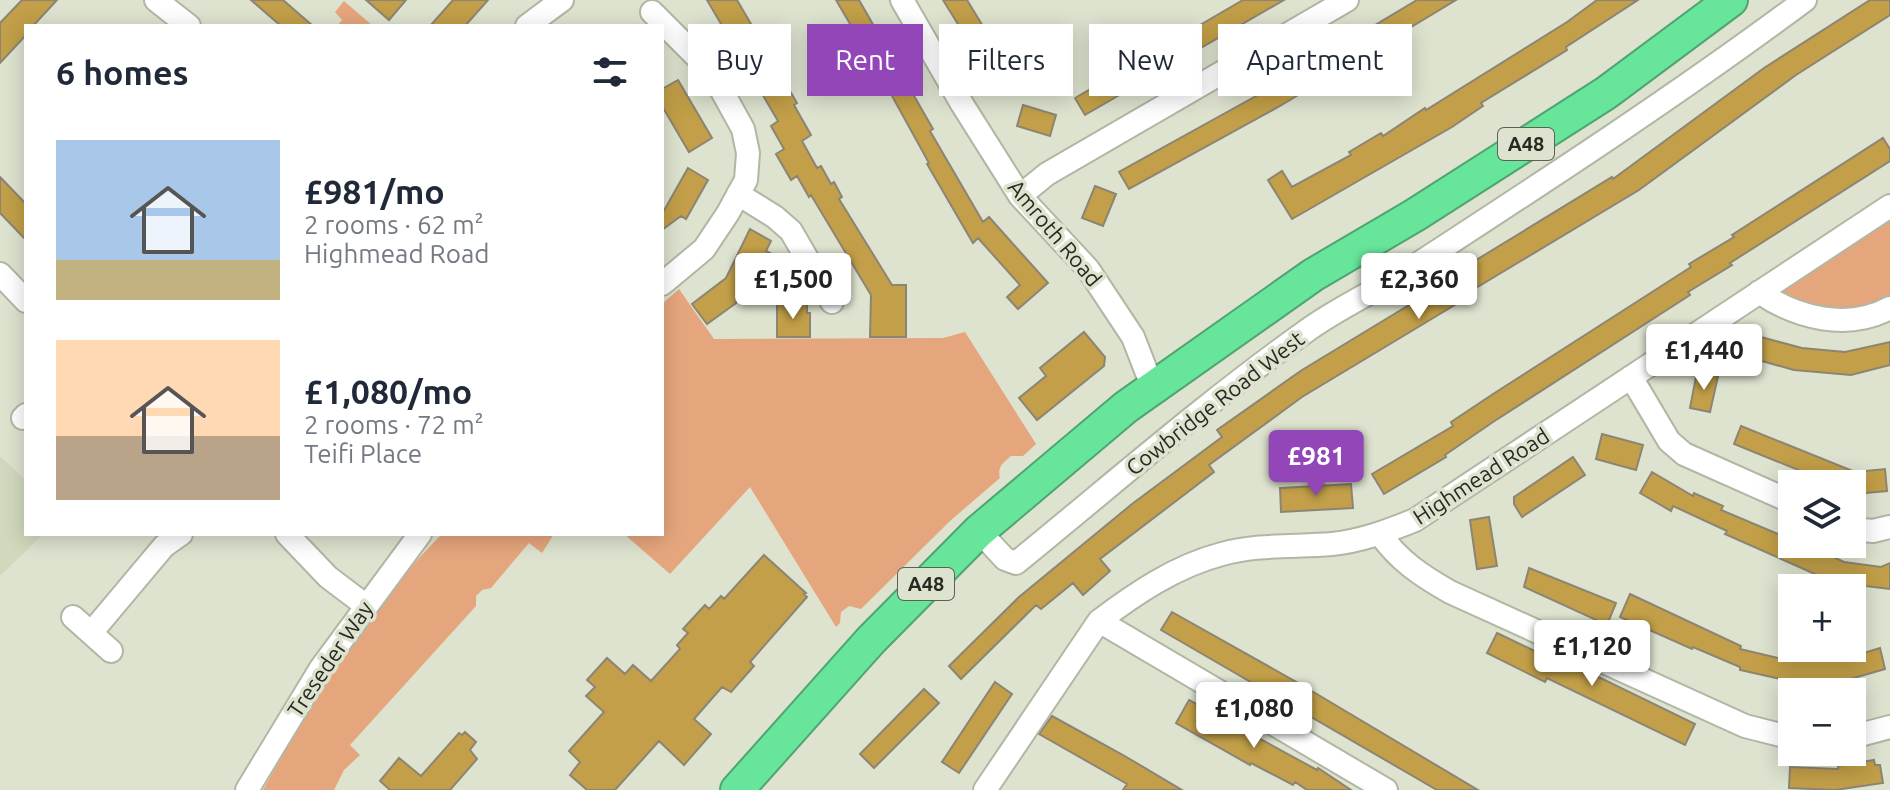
<!DOCTYPE html>
<meta charset="utf-8">
<style>
:root{--surface:#fff;--page:#f6f6f7;--text:#1f2937;--muted:#747a83;--accent:#9246b7}
body{margin:0;font-family:Ubuntu,sans-serif;background:var(--page);color:var(--text);height:100vh;display:flex;flex-direction:column;font-size:30px;white-space:nowrap}
*{box-sizing:border-box;margin:0}
p{font-size:26px;color:var(--muted)}
.icon{flex:none;width:44px;height:44px;fill:none;stroke:currentColor;stroke-width:2;stroke-linecap:round;stroke-linejoin:round}
.map{position:relative;flex:1;overflow:hidden}
.side{position:absolute;left:24px;top:24px;width:640px;height:512px;display:flex;flex-direction:column;background:var(--surface);border-radius:0px;box-shadow:0 4px 20px #0003}
.side>*{flex:none}
.hud{position:absolute;left:688px;top:24px;width:760px;height:72px;display:flex;gap:16px}
.fabs{position:absolute;left:1778px;top:470px;display:grid;gap:16px}
.fabs a{display:grid;place-items:center;width:88px;height:88px;border-radius:0px;background:var(--surface);box-shadow:0 4px 20px #0003;font-size:40px}
.price{position:absolute;translate:-50% -68px;padding:0 18px;border-radius:8px;background:#fff;color:#222;font-size:26px;line-height:52px;filter:drop-shadow(0 2px 4px #0008)}
.price::after{content:'';position:absolute;left:50%;top:48px;width:24px;height:18px;margin-left:-12px;background:inherit;clip-path:polygon(0 0,100% 0,50% 100%)}
.price.selected{background:var(--accent);color:#fff}
ul{padding:0;list-style:none}
li{display:flex;align-items:center;gap:24px;height:200px;padding:0 32px}
li span{display:grid;place-items:center;flex:none;width:224px;height:160px;border-radius:0px;color:#555}
li>.icon{margin-inline-start:auto}
span .icon{width:96px;height:96px;fill:#fffc;stroke-width:1}
li b{font-size:34px}
h2{display:flex;justify-content:space-between;align-items:center;height:96px;padding:0 32px;font-size:34px}
.tag{padding:0 28px;border-radius:0px;background:var(--surface);box-shadow:0 4px 20px #0003;font-size:28px;line-height:72px}
.tag.selected{background:var(--accent);color:#fff}
.map>svg:first-child{display:block}
</style>
<div class="map">
<svg width="1890" height="790" viewBox="0 0 1890 790">
<rect width="100%" height="100%" fill="#dde3cf"/>
<path fill="#d0d9bd" d="M0,456l26,25v53h17l-43,42z"/>
<path fill="#e6a67d" d="M344,1l29,25h-36l5,-6 -7,-8z
M1890,218v82l-25,10 -40,3 -44,-20 1,-5z
M679,289l35,50 229,-1 22,-6 71,112 -13,12h-12c-8,7 -14,11 -11,22l-50,43 -89,88 -12,-3 -8,6 -1,11 -4,4 -86,-140 -80,87 -46,-40h38v-230z
M442,534h112l-12,19 -13,-10 -38,45 -9,2 -6,6v10l-126,139 10,10 -16,15 -10,20h-71c48,-86 109,-187 179,-256z"/>
<path fill="#c29f48" stroke="#8d8573" stroke-width="2" d="M22,0h35l-24,26h-7v9l-26,28v-40z
M251,0h32l30,26h-32z
M366,0h40l-17,20z
M453,0h35l-23,26h-35z
M707,0h30l60,103 -3,2 17,30 -9,6 15,27 4,-2 10,18 3,-2 8,15 -3,2 53,86h14v52h-36l1,-42 -60,-100 -2,2 -12,-21 -6,4 -15,-26 8,-5 -13,-23 7,-5z
M836,0h23l74,129 -3,2 53,91 6,-5 59,66 -30,26 -11,-12 13,-12 -42,-47 -5,5 -46,-79 2,-1 -43,-78z
M943,0h24l50,82 -17,10z
M1243,0h41l-199,115 -10,-17z
M1417,0h39l-176,106 -151,83 -10,-17 146,-81z
M1597,0h41l-72,47 1,3 -86,53 2,3 -31,21 -160,92 -24,-39 14,-9 10,16 59,-32 -2,-3 32,-19 2,3 42,-28 1,2 141,-88z
M1870,0h20v15l-94,60 -157,115 -173,104 2,3 -166,100 -93,68 5,7 -114,87 10,12 -27,24 -10,-12 -32,26 -5,-4 -75,74 -12,-13 70,-69 113,-93 90,-67 -5,-7 85,-60 168,-102 -2,-3 144,-88 1,2 151,-111z
M678,80l34,58 -23,14 -27,-46v-17z
M1023,105l33,10 -6,21 -33,-10z
M1883,138l7,11v12l-160,102 2,2 -44,27 2,3 -197,127 -48,33 1,2 -62,37 -12,-20 81,-48 -2,-4 42,-28 198,-127 -2,-3 45,-27 -2,-2z
M688,168l20,12 -22,39 -5,-3 -19,14v-16z
M0,177l26,27v36l-26,-27z
M1095,186l21,8 -13,32 -21,-8z
M750,229l21,12 -5,10 4,2 -9,15 4,2 -9,16 -8,-4 -12,21 -29,21 -15,-20 34,-26z
M777,304h30v9h3v24h-33z
M1084,332l21,25 -1,9 -67,54 -18,-22 27,-22 -6,-8z
M1757,336l45,12 43,4 45,-10v23l-39,10 -57,-5 -43,-12z
M1697,372l21,4 -8,36 -20,-4z
M1741,426l114,46 30,-3 2,22 -32,3 -1,-10h-21l-99,-40z
M1602,434l41,11 -7,25 -40,-11z
M1573,457l12,18 -63,42 -8,-13v-7z
M1652,472l41,24 1,-3 29,13 -2,4 71,30v4h13l39,18 37,5 9,-4v26l-57,-7 -108,-48 2,-3 -54,-25 -2,5 -31,-18z
M1351,484l2,24 -72,4 -1,-24z
M1489,517l8,49 -20,3 -7,-49z
M764,555l42,38 -2,1 3,3 -57,65 4,4 -23,26 -9,-5 -28,32 17,15 -27,31 -25,-24 -44,49h-28l-17,-15 10,-13 -11,-11 35,-39 -18,-16 9,-9 -8,-7 20,-22 18,16 8,-9 18,16 29,-32 -3,-4 11,-12 -5,-4 22,-24 4,4 12,-13 3,3z
M1529,568l87,35 -9,22 -83,-38z
M1630,594l111,52 -1,3 38,9 66,1 36,-11 5,21 -38,11h-62l-45,-10v-3l-47,-20 -1,2 -72,-32z
M1172,612l128,72 178,106h-41l-276,-160z
M1497,633l69,33 2,-4 127,62 -10,21 -138,-67 -2,4 -58,-29z
M995,682l17,12 -53,79 -17,-11z
M924,689l15,14 -65,65 -14,-14z
M1189,700l128,70 1,-2 33,22h-44l-12,-8 -2,3 -42,-22 -1,2 -74,-42z
M1052,716l71,39 59,35h-59l4,-6 -88,-50z
M465,732l11,10 -6,8 7,9 -27,31h-60l-10,-9 19,-23 22,18 38,-43 3,2z
M1874,760l1,5h5l3,18 -48,7 -46,-2 1,-21 48,2v-3z"/>
<g fill="none" stroke-linecap="round" stroke-linejoin="round">
<defs>
<path id="minor" d="M156,0l33,26
M902,0l60,104 58,92 68,73 45,68 14,36 9,12
M652,12l59,59 32,58 5,24 -2,27 -18,33 -24,36 -42,35
M527,26l35,-26
M738,194l37,23 16,14 41,71
M1020,196l27,-22 300,-174
M0,274l26,27
M799,291l20,-12
M1759,292c37,26 89,39 131,16
M1631,377l38,64 15,13 108,48
M23,418l3,-3
M1852,529l21,2 17,-4
M979,531l26,28 11,4c96,-78 188,-159 289,-231 31,-23 67,-39 99,-59 135,-88 271,-176 401,-273
M287,534l41,43 37,28
M1380,534c19,27 42,42 70,58l295,134 47,12
M73,617l38,34
M1099,621l287,169
M91,633l73,-87 17,-12
M1852,737l38,-10
M247,790l74,-122 99,-134
M985,790l114,-169c37,-28 77,-55 123,-67 36,-10 74,-7 110,-10 29,-3 56,-13 83,-24l475,-314"/>
<path id="highway" d="M737,790l134,-150 108,-109 147,-124 187,-132 102,-60 191,-122 125,-93"/>
</defs>
<use href="#minor" stroke="#b0b7a3" stroke-width="26"/>
<use href="#highway" stroke="#50a471" stroke-width="36"/>
<use href="#minor" stroke="#fff" stroke-width="22"/>
<use href="#highway" stroke="#66e59b" stroke-width="32"/>
</g>
<g text-anchor="middle" stroke-width="7" stroke-linejoin="round" paint-order="stroke">
<g fill="#dde3cf" stroke="#5e6256" stroke-width="2">
<rect x="1498" y="128" width="56" height="32" rx="6"/>
<rect x="898" y="568" width="56" height="32" rx="6"/>
</g>
<g font-size="20" font-weight="bold" fill="#272a22">
<text x="1526" y="151">A48</text>
<text x="926" y="591">A48</text>
</g>
<g font-size="22" fill="#272a22" stroke="#dde3cf">
<text transform="translate(1055 233) rotate(50)" y="8">Amroth Road</text>
<text transform="translate(1215 403) rotate(-38)" y="8">Cowbridge Road West</text>
<text transform="translate(1481 476) rotate(-33)" y="8">Highmead Road</text>
<text transform="translate(330 659) rotate(-56)" y="8">Treseder Way</text>
</g>
</g>
</svg>
<div class="fabs">
<a><svg class="icon" aria-label="layers" viewBox="0 0 24 24"><path d="M12 4l9 5-9 5-9-5zM3 14l9 5 9-5"/></svg></a>
<a>+</a>
<a>−</a>
</div>
<b class="price" style="left:793px;top:321px">£1,500</b>
<b class="price" style="left:1419px;top:321px">£2,360</b>
<b class="price" style="left:1704px;top:392px">£1,440</b>
<b class="price selected" style="left:1316px;top:498px">£981</b>
<b class="price" style="left:1592px;top:688px">£1,120</b>
<b class="price" style="left:1254px;top:750px">£1,080</b>
<div class="hud">
<a class="tag">Buy</a>
<a class="tag selected">Rent</a>
<a class="tag">Filters</a>
<a class="tag">New</a>
<a class="tag">Apartment</a>
</div>
<section class="side">
<h2>6 homes<svg class="icon" aria-label="filters" viewBox="0 0 24 24"><path d="M4 7h16M4 17h16"/><circle cx="9" cy="7" r="2"/><circle cx="15" cy="17" r="2"/></svg></h2>
<ul>
<li><span style="background:linear-gradient(#a9c7e8 75%,#c2b280 0)"><svg class="icon" aria-label="home" viewBox="0 0 24 24"><path d="M3 11l9-7 9 7M6 9v11h12V9"/></svg></span><div><b>£981/mo</b><p>2 rooms · 62 m²</p><p>Highmead Road</p></div></li>
<li><span style="background:linear-gradient(#ffd9b3 60%,#b9a48a 0)"><svg class="icon" aria-label="home" viewBox="0 0 24 24"><path d="M3 11l9-7 9 7M6 9v11h12V9"/></svg></span><div><b>£1,080/mo</b><p>2 rooms · 72 m²</p><p>Teifi Place</p></div></li>
</ul>
</section>
</div>
